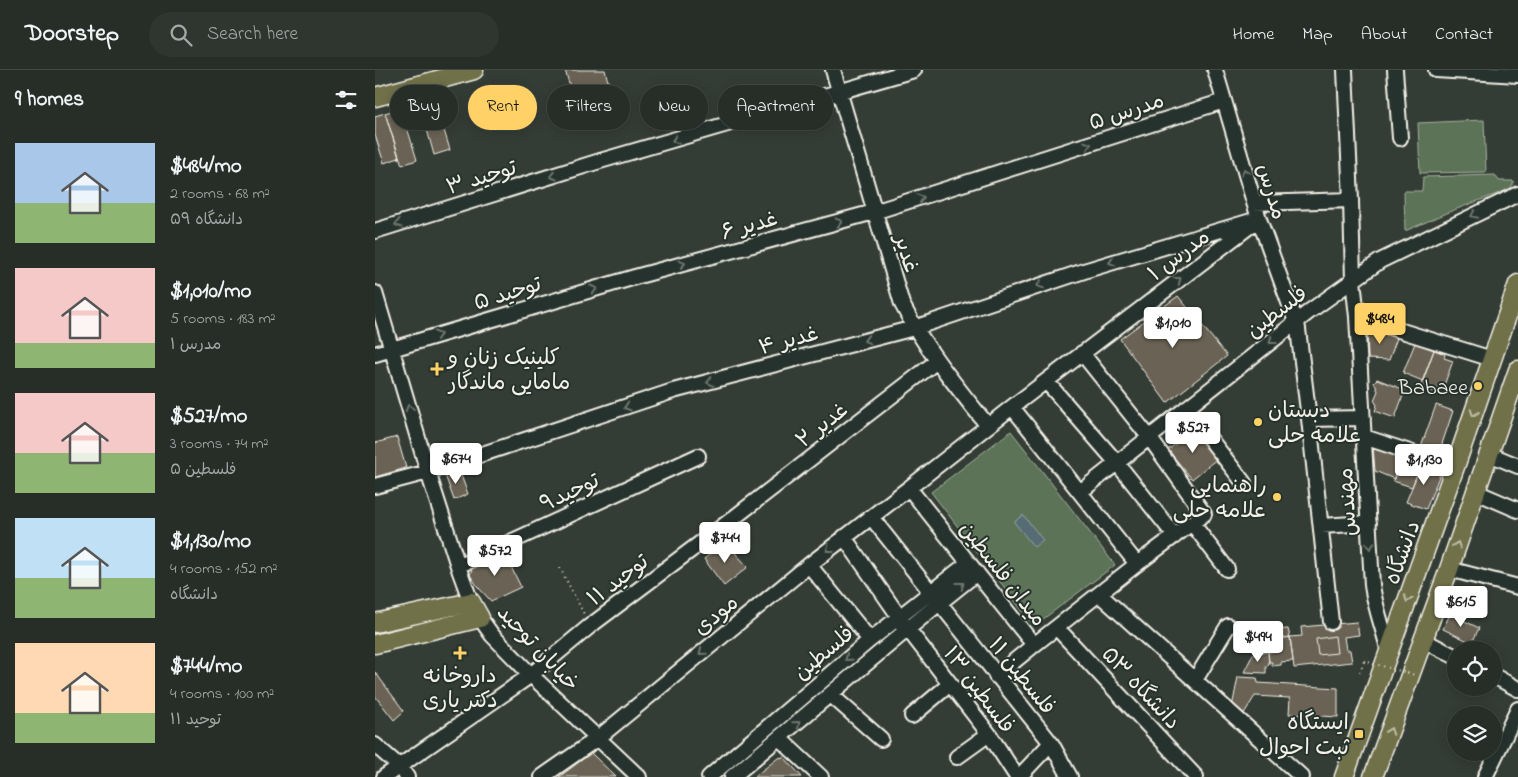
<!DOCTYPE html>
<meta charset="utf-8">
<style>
:root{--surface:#272e28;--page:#2f3630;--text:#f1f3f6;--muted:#a4a8a8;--line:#434a45;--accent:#ffd166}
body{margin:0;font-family:"Indie Flower","Playpen Sans Arabic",sans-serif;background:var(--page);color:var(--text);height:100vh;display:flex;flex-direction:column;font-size:19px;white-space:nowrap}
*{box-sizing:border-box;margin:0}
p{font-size:16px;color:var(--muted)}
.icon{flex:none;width:28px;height:28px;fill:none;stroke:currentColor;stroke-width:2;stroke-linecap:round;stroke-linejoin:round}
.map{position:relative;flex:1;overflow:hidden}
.details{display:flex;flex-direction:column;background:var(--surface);width:375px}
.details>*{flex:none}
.guide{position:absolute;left:15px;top:15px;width:475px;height:45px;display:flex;gap:10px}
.buttons{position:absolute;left:1072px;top:571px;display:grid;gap:10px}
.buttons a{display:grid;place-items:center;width:55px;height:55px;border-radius:50%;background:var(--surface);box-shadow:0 2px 12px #0003,0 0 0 1px var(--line);font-size:25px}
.price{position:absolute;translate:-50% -42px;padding:0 11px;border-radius:5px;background:#fff;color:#222;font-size:16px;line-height:32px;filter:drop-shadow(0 1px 2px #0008)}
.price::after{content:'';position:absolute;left:50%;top:30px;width:15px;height:11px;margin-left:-8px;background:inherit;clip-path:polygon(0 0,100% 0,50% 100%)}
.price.selected{background:var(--accent);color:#111}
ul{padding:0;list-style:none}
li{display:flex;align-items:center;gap:15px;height:125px;padding:0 15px}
li span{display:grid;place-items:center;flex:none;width:140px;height:100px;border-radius:0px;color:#555}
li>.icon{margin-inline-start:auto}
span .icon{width:60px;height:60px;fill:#fffc;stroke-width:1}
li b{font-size:21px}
h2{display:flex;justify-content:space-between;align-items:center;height:60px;padding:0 15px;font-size:21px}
.tag{padding:0 18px;border-radius:22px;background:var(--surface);box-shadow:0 2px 12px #0003,0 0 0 1px var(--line);font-size:18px;line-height:45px}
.tag.selected{background:var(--accent);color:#111}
header{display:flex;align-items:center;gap:30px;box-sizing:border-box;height:70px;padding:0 25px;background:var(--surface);border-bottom:1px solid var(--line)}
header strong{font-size:24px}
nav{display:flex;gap:28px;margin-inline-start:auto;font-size:18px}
.search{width:350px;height:45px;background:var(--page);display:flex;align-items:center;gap:12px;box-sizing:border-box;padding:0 18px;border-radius:28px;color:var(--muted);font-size:19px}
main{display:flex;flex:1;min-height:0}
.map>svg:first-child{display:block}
</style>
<header>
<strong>Doorstep</strong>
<div class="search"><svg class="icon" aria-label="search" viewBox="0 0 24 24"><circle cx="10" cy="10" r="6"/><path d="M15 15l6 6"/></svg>Search here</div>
<nav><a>Home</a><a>Map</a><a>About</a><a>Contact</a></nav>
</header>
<main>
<section class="details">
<h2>9 homes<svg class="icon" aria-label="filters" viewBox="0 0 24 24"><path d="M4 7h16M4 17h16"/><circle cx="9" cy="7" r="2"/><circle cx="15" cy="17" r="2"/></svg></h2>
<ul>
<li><span style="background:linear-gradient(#a9c7e8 60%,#8fb573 0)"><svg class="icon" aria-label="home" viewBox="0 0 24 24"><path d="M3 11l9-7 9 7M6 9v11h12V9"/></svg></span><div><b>$484/mo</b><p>2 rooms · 68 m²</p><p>دانشگاه ۵۹</p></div></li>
<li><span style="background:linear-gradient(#f6c9c9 75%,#8fb573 0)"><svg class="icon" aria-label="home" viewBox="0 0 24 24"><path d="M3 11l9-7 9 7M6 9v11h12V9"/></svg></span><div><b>$1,010/mo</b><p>5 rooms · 183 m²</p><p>مدرس ۱</p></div></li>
<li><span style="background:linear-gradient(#f6c9c9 60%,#8fb573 0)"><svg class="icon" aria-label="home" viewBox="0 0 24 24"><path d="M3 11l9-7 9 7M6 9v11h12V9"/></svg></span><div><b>$527/mo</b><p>3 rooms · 74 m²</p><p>فلسطین ۵</p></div></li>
<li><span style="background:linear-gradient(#bfe0f5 60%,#8fb573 0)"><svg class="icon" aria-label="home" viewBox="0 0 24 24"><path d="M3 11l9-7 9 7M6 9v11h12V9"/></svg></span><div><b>$1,130/mo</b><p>4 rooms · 152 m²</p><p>دانشگاه</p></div></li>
<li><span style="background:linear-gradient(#ffd9b3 70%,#8fb573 0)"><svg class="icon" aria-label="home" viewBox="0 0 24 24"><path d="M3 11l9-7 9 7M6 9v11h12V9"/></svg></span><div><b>$744/mo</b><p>4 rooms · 100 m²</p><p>توحید ۱۱</p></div></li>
</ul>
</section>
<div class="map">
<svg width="1143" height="707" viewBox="0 0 1143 707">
<rect width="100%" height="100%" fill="#343d35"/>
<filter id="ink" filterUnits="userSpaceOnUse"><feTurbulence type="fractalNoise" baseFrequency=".02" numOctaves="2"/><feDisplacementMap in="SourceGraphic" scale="10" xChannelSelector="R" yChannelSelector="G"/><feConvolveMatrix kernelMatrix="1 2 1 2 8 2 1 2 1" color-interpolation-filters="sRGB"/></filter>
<g filter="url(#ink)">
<path fill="#5b7358" stroke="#a8b2a0" d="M1109,50l2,52 -66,1 -2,-50z
M1120,105l4,6h15l-4,8 -56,21 -49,21 -1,-40h18l1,-14z
M636,361l104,134 -81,61 -103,-134z"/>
<path fill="#566c74" stroke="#95a1a2" d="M648,445l20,25 -9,7 -20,-25z"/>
<path fill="#6b6354" stroke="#f4f1e8" d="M190,0h40l5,19 -36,11z
M60,30l15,50 -16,5 -14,-51z
M26,38l16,52 -15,5 -17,-52z
M10,43l14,45 -15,5 -9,-28v-19z
M803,226l49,60 -60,47 -47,-64z
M992,257l30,11 -8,22 -21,-1z
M1040,273l19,7 -11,31 -20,-8z
M1059,280l11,4 -1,4 9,3 -10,27 -4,-1 -2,4 -3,-1 -1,2 -13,-5z
M1002,309l28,11 -10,28 -20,-7 2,-6 -3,-5 4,-9 -4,-9z
M1061,335l17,6 -14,42 -18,-6z
M819,359l24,29 -26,21 -24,-29z
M22,367l9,31 -31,9v-34z
M998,376l28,9 -7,24 -19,-8z
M1026,385l21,7 -10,25 -19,-6z
M1047,392l20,7 -16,40 -20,-7z
M84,400l9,24 -14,6 -9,-25z
M350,472l23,25 -24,19 -20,-27z
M128,481l18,36 -30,14 -13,-14 -8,-12 3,-9z
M1075,544l29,14 -7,15 -29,-14z
M982,552l2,13 -15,2 2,13h4l2,12 -58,6 -4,-31 12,-1 -1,-9z
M913,559l2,8 -11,2v2l-9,1 1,9 -12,1 -1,-9h7l-1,-12z
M960,566l2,17 -19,2 -2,-16z
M915,567l3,24 -12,1v3l-9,1v-4h-3l-1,-10 12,-2 -1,-11z
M904,571l1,9 -9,1 -1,-9z
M884,582h9l1,12 -3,2v7l-22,-1 9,-18h6z
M0,602l29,39 -10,9 -19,-24z
M863,607l19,1 1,5 80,5v29l-49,-3 1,-16 -35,-2 -12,19 -11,-8z
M216,683l25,24h-57z
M409,687l18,20h-48l24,-19z"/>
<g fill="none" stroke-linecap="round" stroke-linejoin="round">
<defs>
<path id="minor" d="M458,0l69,234c23,45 55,83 86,122
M840,0l44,149 37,103
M970,0l6,130 2,80 4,37 15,268c3,23 12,45 17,68
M1020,0l5,68
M1061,0l82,5
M879,133l97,-3
M0,161l225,-70 314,-91
M0,223l53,179 32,100 11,30
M982,247l135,42
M922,251l12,98 22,203
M707,283l67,84 55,77 -67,50
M0,284l260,-77 239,-65 350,-111
M671,311l71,82 58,73
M637,337l125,157 -103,81 -125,-157 103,-81 247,-188
M811,338l58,75
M934,349l54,-1
M989,367l91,30
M1114,384l29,12
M0,416l53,-14 245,-81 241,-63 173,-58 164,-49
M705,422l230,-181 70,-50 138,-67
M1101,422l42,18
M496,447l180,226 19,34
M817,453l35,46
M946,456l48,-3
M469,467l63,91 82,106 28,43
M434,495l61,75
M83,496l240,-110
M1074,499l69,18
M724,524l203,183
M105,548l12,17 39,40 108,102
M682,558l139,149
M1048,570l33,17
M621,606l38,-31
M1119,606l24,13
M820,610l33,-54
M456,625l50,44
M537,646l38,-32
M404,668l42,39
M0,675l24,21 8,11
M582,687l32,-23
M9,707l147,-102 59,-49 141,-106 206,-159
M167,707l56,-39 211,-173 100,-77
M334,707l161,-137 98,-77
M357,707c82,-68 161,-138 245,-204
M644,707l32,-34
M1110,707l33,-68"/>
<path id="major" d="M0,27l99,-27
M0,553l96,-21 9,16 -105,26
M969,707l111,-310 63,-183
M998,707l76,-208 69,-199"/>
</defs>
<use href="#minor" stroke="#f4f1e8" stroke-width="18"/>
<use href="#major" stroke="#f4f1e8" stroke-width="21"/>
<path stroke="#f4f1e8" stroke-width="2" stroke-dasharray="1 4" stroke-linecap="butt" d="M185,498l24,46
M985,602l4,-11"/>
<use href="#minor" stroke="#26332d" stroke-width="14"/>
<use href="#major" stroke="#6f714a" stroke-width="18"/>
<path stroke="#f4f1e8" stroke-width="2" stroke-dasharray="1 4" stroke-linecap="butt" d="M989,591l51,14"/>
</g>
<defs><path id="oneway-chevron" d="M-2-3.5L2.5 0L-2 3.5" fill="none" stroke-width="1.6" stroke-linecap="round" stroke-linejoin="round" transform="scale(1.25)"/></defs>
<g stroke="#6e766e">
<use href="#oneway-chevron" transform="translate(300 70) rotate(164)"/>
<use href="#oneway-chevron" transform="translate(713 75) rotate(-18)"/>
<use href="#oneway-chevron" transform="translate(870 102) rotate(-107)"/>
<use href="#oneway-chevron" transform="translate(178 106) rotate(163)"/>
<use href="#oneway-chevron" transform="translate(546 128) rotate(-17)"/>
<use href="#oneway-chevron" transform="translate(1099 145) rotate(154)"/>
<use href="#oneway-chevron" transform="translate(464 152) rotate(-15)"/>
<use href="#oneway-chevron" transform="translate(23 154) rotate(163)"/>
<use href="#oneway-chevron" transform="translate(737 192) rotate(163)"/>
<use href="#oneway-chevron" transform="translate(307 194) rotate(-15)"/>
<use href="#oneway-chevron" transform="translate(803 210) rotate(-37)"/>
<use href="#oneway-chevron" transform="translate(665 215) rotate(161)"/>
<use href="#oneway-chevron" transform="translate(219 219) rotate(-17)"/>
<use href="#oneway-chevron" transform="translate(63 265) rotate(-17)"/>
<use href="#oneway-chevron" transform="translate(492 270) rotate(165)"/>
<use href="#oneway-chevron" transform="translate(897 271) rotate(142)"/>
<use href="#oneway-chevron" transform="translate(335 312) rotate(165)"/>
<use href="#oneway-chevron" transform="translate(252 337) rotate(162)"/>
<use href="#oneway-chevron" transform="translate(34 338) rotate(-107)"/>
<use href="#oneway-chevron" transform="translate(995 476) rotate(87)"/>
<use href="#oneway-chevron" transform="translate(454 479) rotate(142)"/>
<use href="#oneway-chevron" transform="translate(586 515) rotate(-38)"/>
<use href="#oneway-chevron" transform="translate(327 582) rotate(141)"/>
<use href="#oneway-chevron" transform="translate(473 588) rotate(140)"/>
<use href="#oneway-chevron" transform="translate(422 654) rotate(-40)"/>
</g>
<g stroke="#bfbea9">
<use href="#oneway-chevron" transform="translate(1099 343) rotate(109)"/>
<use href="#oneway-chevron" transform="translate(1082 475) rotate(-71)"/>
<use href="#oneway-chevron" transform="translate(1033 529) rotate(110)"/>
<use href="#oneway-chevron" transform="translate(1015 661) rotate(-70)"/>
</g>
</g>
<g fill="#ffd166" stroke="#26332d" stroke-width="2">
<path d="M59.5 291.5h5v5h5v5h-5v5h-5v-5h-5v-5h5z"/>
<circle cx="1103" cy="316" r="5"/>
<circle cx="883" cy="352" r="5"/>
<circle cx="902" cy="427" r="5"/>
<path d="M82.5 575.5h5v5h5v5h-5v5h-5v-5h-5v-5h5z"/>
<rect x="979" y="659" width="10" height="10" rx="2.5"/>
</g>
<g text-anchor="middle" stroke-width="4" stroke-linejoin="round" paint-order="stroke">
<g font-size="22" fill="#f4f1e8" stroke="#26332d">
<text transform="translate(751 40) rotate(-18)" y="8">مدرس ۵</text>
<text transform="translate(106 106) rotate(-17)" y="8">توحید ۳</text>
<text transform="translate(898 121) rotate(73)" y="8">مدرس</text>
<text transform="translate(374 154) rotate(-15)" y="8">غدیر ۶</text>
<text transform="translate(533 183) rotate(73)" y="8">غدیر</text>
<text transform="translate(803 184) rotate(-37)" y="8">مدرس ۱</text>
<text transform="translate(132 222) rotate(-17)" y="8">توحید ۵</text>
<text transform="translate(901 241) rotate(-38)" y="8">فلسطین</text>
<text transform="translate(413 269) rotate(-15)" y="8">غدیر ۴</text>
<text transform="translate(446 354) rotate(-38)" y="8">غدیر ۲</text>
<text transform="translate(194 421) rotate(-25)" y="8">توحید۹</text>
<text transform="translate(971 432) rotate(-93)" y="8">مهندس</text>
<text transform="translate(1026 482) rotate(-70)" y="8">دانشگاه</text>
<text transform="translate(629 503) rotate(52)" y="8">میدان فلسطین</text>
<text transform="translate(242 509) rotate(-37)" y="8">توحید ۱۱</text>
<text transform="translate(340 544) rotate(-39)" y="8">مودی</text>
<text transform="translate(164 577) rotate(47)" y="8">خیابان توحید</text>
<text transform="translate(448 582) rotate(-40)" y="8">فلسطین</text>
<text transform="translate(648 605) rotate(51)" y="8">فلسطین ۱۱</text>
<text transform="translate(767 617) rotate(47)" y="8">دانشگاه ۵۳</text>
<text transform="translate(605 619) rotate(53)" y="8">فلسطین ۱۳</text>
</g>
<g font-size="22" fill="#f4f1e8" stroke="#26332d" text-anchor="end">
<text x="73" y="294" text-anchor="start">کلینیک زنان و<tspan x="73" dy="25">مامایی ماندگار</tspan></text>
<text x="1093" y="324">Babaee</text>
<text x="893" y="347" text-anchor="start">دبستان<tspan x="893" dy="25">علامه حلی</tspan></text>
<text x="892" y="422">راهنمایی<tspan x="892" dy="25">علامه حلی</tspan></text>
<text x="85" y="612" text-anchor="middle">داروخانه<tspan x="85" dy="25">دکتر یاری</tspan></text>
<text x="974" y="659">ایستگاه<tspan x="974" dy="25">ثبت احوال</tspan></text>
</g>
</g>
</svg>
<div class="buttons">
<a><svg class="icon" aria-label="locate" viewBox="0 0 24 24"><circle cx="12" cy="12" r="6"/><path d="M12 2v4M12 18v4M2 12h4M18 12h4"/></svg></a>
<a><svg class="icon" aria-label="layers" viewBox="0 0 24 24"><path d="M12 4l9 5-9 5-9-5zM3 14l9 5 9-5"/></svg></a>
</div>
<b class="price selected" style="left:1005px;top:275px">$484</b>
<b class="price" style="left:798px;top:279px">$1,010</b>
<b class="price" style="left:818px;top:384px">$527</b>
<b class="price" style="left:81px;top:415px">$674</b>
<b class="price" style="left:1049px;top:416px">$1,130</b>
<b class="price" style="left:350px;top:494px">$744</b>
<b class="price" style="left:120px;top:507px">$572</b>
<b class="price" style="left:1086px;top:558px">$615</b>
<b class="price" style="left:883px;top:593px">$494</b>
<div class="guide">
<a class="tag">Buy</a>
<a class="tag selected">Rent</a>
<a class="tag">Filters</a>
<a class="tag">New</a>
<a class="tag">Apartment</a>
</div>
</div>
</main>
